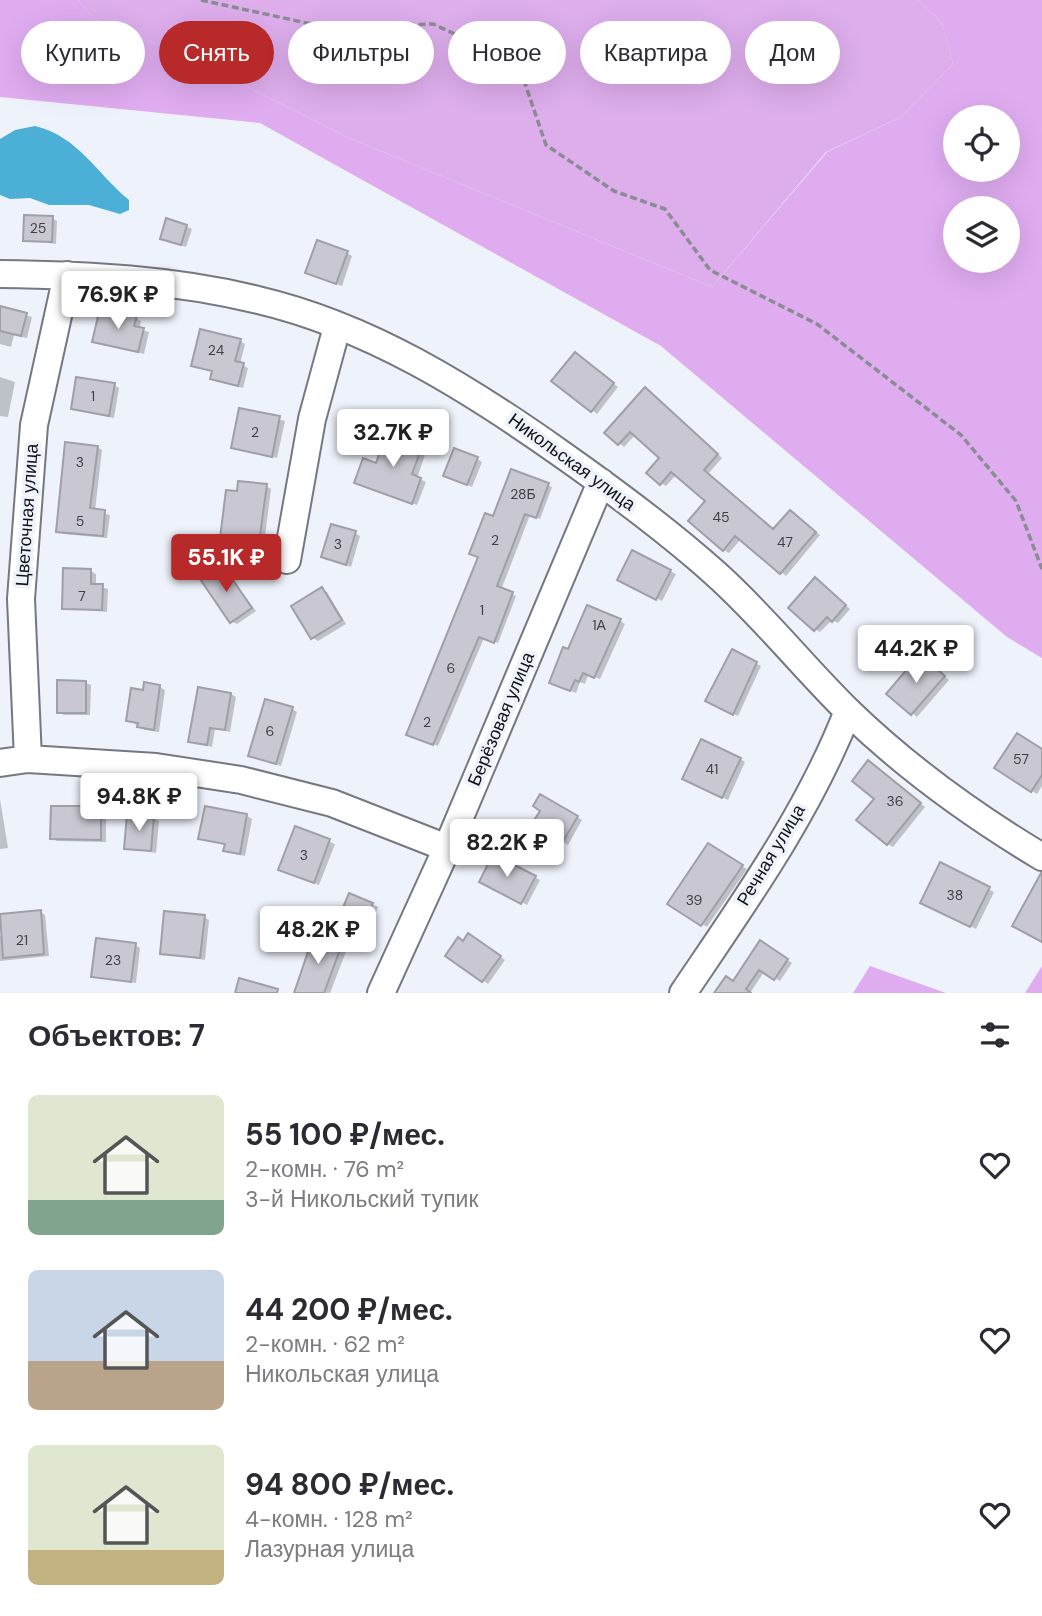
<!DOCTYPE html>
<html lang="ru">
<meta charset="utf-8">
<style>
:root{--surface:#fff;--page:#f7f7f7;--text:#2b2b33;--muted:#7c7c81;--accent:#b82929}
body{margin:0;font-family:"DM Sans",sans-serif;background:var(--page);color:var(--text);height:100vh;display:flex;flex-direction:column;font-size:26px;white-space:nowrap}
*{box-sizing:border-box;margin:0}
p{font-size:23px;color:var(--muted)}
.icon{flex:none;width:38px;height:38px;fill:none;stroke:currentColor;stroke-width:2;stroke-linecap:round;stroke-linejoin:round}
.map{position:relative;height:993px;overflow:hidden}
.drawer{display:flex;flex-direction:column;background:var(--surface);flex:1}
.drawer>*{flex:none}
.hud{position:absolute;left:21px;top:21px;width:1001px;height:63px;display:flex;gap:14px}
.buttons{position:absolute;left:943px;top:105px;display:grid;gap:14px}
.buttons a{display:grid;place-items:center;width:77px;height:77px;border-radius:50%;background:var(--surface);box-shadow:0 7px 28px #0002;font-size:35px}
.price{position:absolute;translate:-50% -60px;padding:0 16px;border-radius:7px;background:#fff;color:#222;font-size:23px;line-height:46px;filter:drop-shadow(0 2px 4px #0008)}
.price::after{content:'';position:absolute;left:50%;top:42px;width:21px;height:16px;margin-left:-10px;background:inherit;clip-path:polygon(0 0,100% 0,50% 100%)}
.price.selected{background:var(--accent);color:#fff}
ul{padding:0;list-style:none}
li{display:flex;align-items:center;gap:21px;height:175px;padding:0 28px}
li span{display:grid;place-items:center;flex:none;width:196px;height:140px;border-radius:10px;color:#555}
li>.icon{margin-inline-start:auto}
span .icon{width:84px;height:84px;fill:#fffc;stroke-width:1}
li b{font-size:30px}
h2{display:flex;justify-content:space-between;align-items:center;height:84px;padding:0 28px;font-size:30px}
.chip{padding:0 24px;border-radius:32px;background:var(--surface);box-shadow:0 7px 28px #0002;font-size:24px;line-height:63px}
.chip.selected{background:var(--accent);color:#fff}
.map>svg:first-child{display:block}
</style>
<div class="map">
<svg width="1042" height="993" viewBox="0 0 1042 993">
<rect width="100%" height="100%" fill="#eef2fb"/>
<path fill="#ddadec" d="M78,0h840l24,23 11,41 -52,53 -75,35 -114,135 -363,-149 -161,-81 -93,-37z"/>
<path fill="#dfacf0" fill-rule="evenodd" d="M0,0h78l17,20 93,37 161,81 363,149 115,-135 74,-35 52,-53 -11,-41 -24,-23h124v658l-35,-21 -346,-291 -401,-223 -260,-26zM956,117h52v53h-52zM956,208h52v53h-52z
M870,966l76,27h-93z
M1042,966v27h-17z"/>
<path fill="#4bafd6" d="M35,126c43,10 62,48 94,74v10l-9,4 -31,-9h-40l-19,-7 -20,1 -10,-4v-56l15,-9z"/>
<path fill="#0003" d="M52,218l5,3 -1,23 -31,-4z
M186,226l6,3 -6,18 -19,-6z
M347,253l5,3 -10,30 -30,-11z
M0,308l32,9 -5,21 -13,-3 -3,12 -11,-3z
M136,318l5,3 -2,8 10,3 -5,22 -50,-13z
M240,341l5,3 -5,20 8,4 -5,20 -26,-7 -5,-3 2,-6 -21,-7z
M580,357l38,30 -21,27 -43,-33z
M0,377l15,5 -7,35 -8,-1z
M114,385l5,3 -5,30 -41,-10z
M645,389l77,69 -14,16 67,57 16,-19 29,23 -34,41 -45,-37 -12,14 -5,-3 -17,-49 -30,-27 -11,12 -5,-3v-25l-26,-23 -11,12 -17,-14z
M240,410l45,11 -8,37 -44,-11z
M422,446l5,3 -10,29 9,4 -9,23 -56,-19 16,-21z
M97,447l5,3 -7,61 15,4 -3,23 -44,-4 -5,-3z
M477,459l5,3 -10,25 -21,-9z
M512,471l40,16 -12,32 -10,-4 -29,75 15,6 -18,47 -14,-5 -46,108 -25,-10z
M266,486l5,3 -7,55 -43,-7 18,-44z
M355,533l5,3 -9,31 -28,-10z
M633,553l43,21 -14,27 -43,-22z
M222,566l34,45 -19,13 -6,-3z
M91,571l5,3v12l12,3 -1,23 -44,-4z
M820,583l30,26 -12,14 -6,-3 -12,12 -5,-3z
M322,589l5,3 19,32 -28,17 -5,-3z
M620,621l5,3 -25,55 -12,-4 -3,9 -5,-2 -4,11 -20,-8 13,-34z
M733,652l28,14 -23,50 -31,-16z
M925,660l24,20 -32,37 -28,-23z
M86,683l5,2 -1,30h-26l-6,-3z
M160,687l5,3 -6,42 -14,-2 -17,-10 16,-28z
M231,694l5,3 -6,35 -15,-3 -3,18 -22,-6z
M292,709l5,3 -16,54 -26,-8z
M1042,751v35l-5,8 -41,-26z
M740,759l5,3 -17,38 -38,-18z
M873,766l52,41 -32,40 -5,-3 -12,-46z
M541,796l41,24 -14,25 -34,-20 9,-15z
M0,799l8,49 -8,1z
M101,808l5,3v31l-49,-1 -5,-3z
M247,816l5,3 -7,37 -15,-3 -5,-3 1,-5 -26,-7z
M154,818l5,3 -3,32 -31,-5z
M296,828l39,16 -16,41 -34,-13z
M709,846l38,23 -40,58 -37,-23z
M494,856l46,24 -13,25 -46,-24z
M941,865l53,27 -18,37 -54,-27z
M350,895l28,12 -11,27 -23,-9z
M40,912l5,3 4,41 -49,5v-25z
M204,917l5,3 -4,40 -43,-7z
M315,936l32,13 -17,44h-34z
M474,938l31,22 -17,24 -41,-29z
M760,942l32,21 -12,18 -16,-9 -14,21h-34l18,-10z
M135,945l5,3 -4,35 -44,-7z"/>
<path fill="#c9c7d1" stroke="#a09ea7" stroke-width="2" d="M24,215l29,1 -1,26 -29,-1z
M166,218l21,7 -6,20 -21,-6z
M317,240l31,11 -12,33 -31,-11z
M0,306l27,7 -6,23 -21,-5z
M100,308l37,8 -3,10 10,2 -6,24 -46,-10z
M200,329l41,10 -6,22 9,2 -6,23 -28,-7 2,-8 -21,-5z
M575,352l39,31 -23,29 -40,-31z
M76,377l39,6 -6,33 -38,-7z
M645,387l73,67 -14,16 69,59 17,-19 26,22 -36,42 -45,-38 -12,15 -35,-30 17,-20 -34,-29 -11,13 -14,-12 13,-15 -29,-26 -12,13 -14,-12z
M239,408l41,8 -8,41 -41,-9z
M387,432l36,12 -11,30 9,4 -9,26 -58,-21 9,-25 13,5z
M65,442l33,4 -8,62 15,2 -2,26 -47,-4z
M454,448l24,9 -11,28 -24,-9z
M511,469l38,14 -13,35 -11,-4 -28,72 16,6 -19,51 -15,-6 -46,108 -27,-10 72,-178 -9,-3 16,-41 8,3z
M238,481l29,3 -8,59 -39,-5 6,-48 11,1z
M331,524l25,7 -10,34 -25,-8z
M632,550l39,20 -15,30 -39,-20z
M222,564l30,44 -22,15 -30,-44z
M63,568l28,1v15h12l-1,26 -40,-1z
M815,577l31,28 -14,17 -5,-5 -13,14 -26,-23z
M322,587l20,33 -31,19 -20,-33z
M587,605l34,14 -27,59 -11,-5 -4,9 -4,-2 -5,11 -21,-8 14,-36 5,2z
M732,649l25,13 -24,53 -28,-14z
M920,654l25,22 -34,39 -25,-21z
M57,680l29,1v32h-29z
M144,682l16,3 -6,45 -17,-3 1,-4 -12,-2 5,-33 12,2z
M198,687l33,6 -6,37 -15,-2 -3,17 -19,-3z
M265,699l28,8 -17,57 -28,-8z
M1017,733l25,16v26l-11,17 -37,-24z
M701,739l40,19 -19,40 -40,-19z
M868,760l53,43 -34,42 -31,-25 18,-21 -22,-18z
M540,794l38,22 -16,27 -31,-18 9,-14 -7,-5z
M51,806h50v34l-51,-1z
M205,806l42,8 -7,40 -17,-3 2,-7 -27,-5z
M127,814l27,2 -3,35 -27,-2z
M295,826l35,13 -16,44 -36,-13z
M708,843l35,22 -42,61 -34,-22z
M493,854l43,22 -15,28 -42,-22z
M940,862l50,25 -20,40 -50,-24z
M1041,873h1v69l-30,-16z
M349,893l24,10 -12,29 -24,-10z
M41,910l3,44 -41,4 -3,-44z
M164,911l41,4 -5,43 -40,-4z
M468,933l33,23 -19,26 -37,-26 13,-19 5,4z
M314,934l28,10 -18,49h-30z
M96,938l40,5 -5,39 -40,-5z
M760,940l28,19 -14,21 -15,-10 -13,19 5,4h-37l12,-17 7,5z
M239,978l39,11 -1,4h-42z"/>
<g fill="none" stroke-linecap="round" stroke-linejoin="round">
<defs>
<path id="minor" d="M0,274c87,1 173,5 258,26 111,26 210,88 302,153 54,38 107,77 156,121 48,43 88,94 133,138 59,57 123,103 193,145
M287,560l25,-141 25,-92
M28,759l-7,-160 13,-174 33,-150
M0,763l28,-4 128,8 85,13 91,23 115,45
M381,993l66,-145 154,-366
M683,993c60,-89 126,-181 165,-282"/>
</defs>
<use href="#minor" stroke="#767881" stroke-width="30"/>
<path stroke="#8a8c93" stroke-width="3.5" stroke-dasharray="7 3.5" stroke-linecap="butt" d="M201,0l124,27 108,-3 85,39 28,82 68,46 51,18 45,61 107,54 144,111 55,66 26,68"/>
<use href="#minor" stroke="#fff" stroke-width="26"/>
</g>
<g text-anchor="middle" stroke-width="7" stroke-linejoin="round" paint-order="stroke">
<g font-size="14" fill="#3f3f44">
<text x="38" y="233">25</text>
<text x="216" y="355">24</text>
<text x="93" y="401">1</text>
<text x="255" y="437">2</text>
<text x="80" y="467">3</text>
<text x="523" y="499">28Б</text>
<text x="721" y="522">45</text>
<text x="80" y="526">5</text>
<text x="495" y="545">2</text>
<text x="785" y="547">47</text>
<text x="338" y="549">3</text>
<text x="82" y="601">7</text>
<text x="482" y="615">1</text>
<text x="599" y="630">1А</text>
<text x="451" y="673">6</text>
<text x="427" y="727">2</text>
<text x="270" y="736">6</text>
<text x="1021" y="764">57</text>
<text x="712" y="774">41</text>
<text x="895" y="806">36</text>
<text x="304" y="860">3</text>
<text x="955" y="900">38</text>
<text x="694" y="905">39</text>
<text x="22" y="945">21</text>
<text x="113" y="965">23</text>
</g>
<g font-size="18" fill="#111215" stroke="#eef2fb">
<text transform="translate(572 462) rotate(36)" y="6">Никольская улица</text>
<text transform="translate(27 515) rotate(-86)" y="6">Цветочная улица</text>
<text transform="translate(501 719) rotate(-67)" y="6">Берёзовая улица</text>
<text transform="translate(771 855) rotate(-59)" y="6">Речная улица</text>
</g>
</g>
</svg>
<div class="buttons">
<a><svg class="icon" aria-label="locate" viewBox="0 0 24 24"><circle cx="12" cy="12" r="6"/><path d="M12 2v4M12 18v4M2 12h4M18 12h4"/></svg></a>
<a><svg class="icon" aria-label="layers" viewBox="0 0 24 24"><path d="M12 4l9 5-9 5-9-5zM3 14l9 5 9-5"/></svg></a>
</div>
<b class="price" style="left:118px;top:331px">76.9K ₽</b>
<b class="price" style="left:393px;top:469px">32.7K ₽</b>
<b class="price selected" style="left:226px;top:594px">55.1K ₽</b>
<b class="price" style="left:916px;top:685px">44.2K ₽</b>
<b class="price" style="left:139px;top:833px">94.8K ₽</b>
<b class="price" style="left:507px;top:879px">82.2K ₽</b>
<b class="price" style="left:318px;top:966px">48.2K ₽</b>
<div class="hud">
<a class="chip">Купить</a>
<a class="chip selected">Снять</a>
<a class="chip">Фильтры</a>
<a class="chip">Новое</a>
<a class="chip">Квартира</a>
<a class="chip">Дом</a>
</div>
</div>
<section class="drawer">
<h2>Объектов: 7<svg class="icon" aria-label="filters" viewBox="0 0 24 24"><path d="M4 7h16M4 17h16"/><circle cx="9" cy="7" r="2"/><circle cx="15" cy="17" r="2"/></svg></h2>
<ul>
<li><span style="background:linear-gradient(#dfe7d0 75%,#7fa58c 0)"><svg class="icon" aria-label="home" viewBox="0 0 24 24"><path d="M3 11l9-7 9 7M6 9v11h12V9"/></svg></span><div><b>55 100 ₽/мес.</b><p>2-комн. · 76 m²</p><p>3-й Никольский тупик</p></div><svg class="icon" aria-label="heart" viewBox="0 0 24 24"><path d="M12 20l-8-8c-3-5 5-10 8-4 3-6 11-1 8 4z"/></svg></li>
<li><span style="background:linear-gradient(#c9d6e8 65%,#b9a48a 0)"><svg class="icon" aria-label="home" viewBox="0 0 24 24"><path d="M3 11l9-7 9 7M6 9v11h12V9"/></svg></span><div><b>44 200 ₽/мес.</b><p>2-комн. · 62 m²</p><p>Никольская улица</p></div><svg class="icon" aria-label="heart" viewBox="0 0 24 24"><path d="M12 20l-8-8c-3-5 5-10 8-4 3-6 11-1 8 4z"/></svg></li>
<li><span style="background:linear-gradient(#dfe7d0 75%,#c2b280 0)"><svg class="icon" aria-label="home" viewBox="0 0 24 24"><path d="M3 11l9-7 9 7M6 9v11h12V9"/></svg></span><div><b>94 800 ₽/мес.</b><p>4-комн. · 128 m²</p><p>Лазурная улица</p></div><svg class="icon" aria-label="heart" viewBox="0 0 24 24"><path d="M12 20l-8-8c-3-5 5-10 8-4 3-6 11-1 8 4z"/></svg></li>
</ul>
</section>
